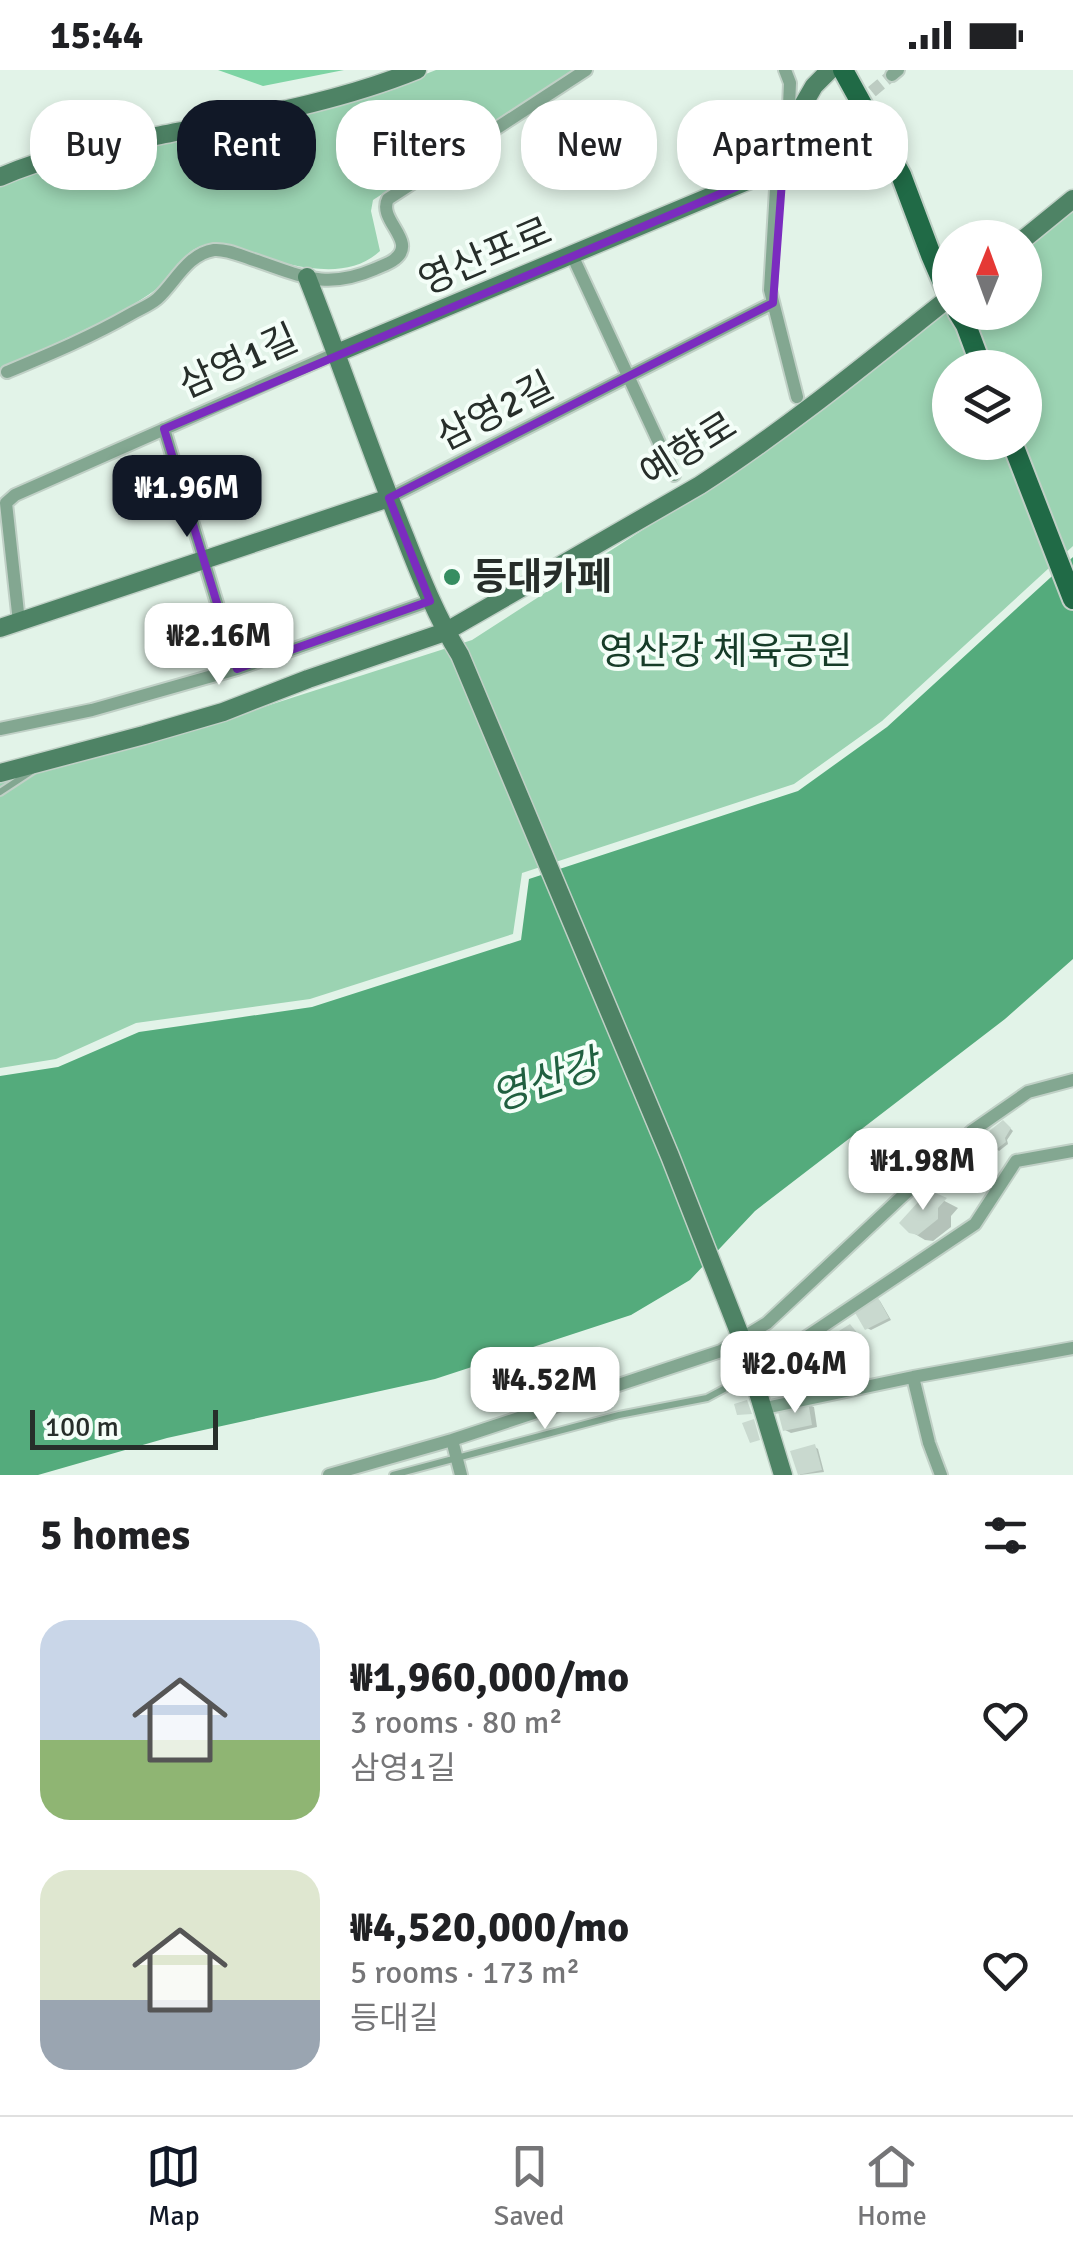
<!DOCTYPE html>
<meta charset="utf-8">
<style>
:root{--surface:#fff;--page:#f2f2f2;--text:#202124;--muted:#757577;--line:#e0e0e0;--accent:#111827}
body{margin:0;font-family:Signika,"Noto Sans KR",sans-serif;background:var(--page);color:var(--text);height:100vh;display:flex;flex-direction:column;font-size:38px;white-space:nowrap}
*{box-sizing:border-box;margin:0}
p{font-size:32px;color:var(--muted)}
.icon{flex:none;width:55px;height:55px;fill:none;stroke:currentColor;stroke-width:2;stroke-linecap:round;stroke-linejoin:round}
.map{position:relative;height:1405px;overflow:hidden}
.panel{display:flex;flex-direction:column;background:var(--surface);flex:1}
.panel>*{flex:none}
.guide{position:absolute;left:30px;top:30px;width:1015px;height:90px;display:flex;gap:20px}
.needle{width:65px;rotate:1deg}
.tools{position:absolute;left:932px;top:150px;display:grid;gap:20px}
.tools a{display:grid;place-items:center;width:110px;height:110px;border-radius:50%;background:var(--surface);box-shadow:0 5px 15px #0003;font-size:50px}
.scale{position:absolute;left:30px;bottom:25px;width:188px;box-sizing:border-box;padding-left:10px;border:5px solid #272e2a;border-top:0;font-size:28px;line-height:35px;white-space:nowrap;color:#272e2a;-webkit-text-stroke:8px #f4fef8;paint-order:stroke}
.price{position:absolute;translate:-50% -85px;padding:0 22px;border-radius:20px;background:#fff;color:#222;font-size:32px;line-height:65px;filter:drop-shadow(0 2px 5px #0008)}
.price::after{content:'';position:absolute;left:50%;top:60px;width:30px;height:22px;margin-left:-15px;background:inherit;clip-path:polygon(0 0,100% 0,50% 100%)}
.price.current{background:var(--accent);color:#fff}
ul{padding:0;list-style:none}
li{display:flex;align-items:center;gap:30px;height:250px;padding:0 40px}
li span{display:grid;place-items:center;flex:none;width:280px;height:200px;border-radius:30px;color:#555}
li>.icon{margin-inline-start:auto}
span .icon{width:120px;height:120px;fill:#fffc;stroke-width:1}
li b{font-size:42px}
h2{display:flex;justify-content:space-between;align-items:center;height:120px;padding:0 40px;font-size:42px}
.tag{padding:0 35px;border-radius:40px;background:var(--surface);box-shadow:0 5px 15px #0003;font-size:35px;line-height:90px}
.tag.current{background:var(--accent);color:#fff}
.status{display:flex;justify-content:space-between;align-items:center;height:70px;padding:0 50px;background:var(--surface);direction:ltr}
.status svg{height:28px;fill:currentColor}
.tabs{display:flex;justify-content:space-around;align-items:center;height:140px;border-top:2px solid var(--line);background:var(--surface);font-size:28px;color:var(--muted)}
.tabs a{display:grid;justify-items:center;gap:5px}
.tabs .current{color:var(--accent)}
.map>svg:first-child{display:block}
</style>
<div class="status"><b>15:44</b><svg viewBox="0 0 49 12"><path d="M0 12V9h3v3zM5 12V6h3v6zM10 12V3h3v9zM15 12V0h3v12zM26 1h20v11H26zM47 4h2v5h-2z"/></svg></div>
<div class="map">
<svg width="1073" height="1405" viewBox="0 0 1073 1405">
<rect width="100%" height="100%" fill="#e2f3e8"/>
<path fill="#9bd3b2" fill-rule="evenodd" d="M436,0h143l-74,44 -132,86 -2,11 9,40c-35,33 -92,13 -133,2 -12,-3 -24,-10 -37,-9 -27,3 -34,30 -52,44 -48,35 -106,54 -158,83v-186c80,-26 162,-44 245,-62 64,-14 129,-27 191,-53z
M1073,142v334l-191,175 -88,63 -272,89 -9,61 -203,65 -174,24 -80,36 -56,9v-288l248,-68 224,-72 172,-111 102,-63 87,-65 117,-95v6h75v-64zM950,298h75v74h-75z"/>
<path fill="#7dd4a4" d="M218,0h126l-81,16z"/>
<path fill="#54ab7c" d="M1073,487v402l-68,60 -250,192 -65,69 -59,35 -196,64 -268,59 -129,37h-38v-399l58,-9 81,-35 173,-25 209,-67 8,-61 269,-88 89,-64z"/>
<path fill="#0003" d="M1007,1055l6,6 -6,9 1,4 -9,7 -5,-4 -3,2 -3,-2z
M929,1123l29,15 -7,8v11l-18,14 -8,-1 -15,-9z
M877,1229l3,2 11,19 -20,10 -4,-2z
M779,1306l1,6 -9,1 -1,-6z
M807,1334l7,3 3,20 -26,6 -6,-3z
M815,1377l3,2 6,23 -24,3 -7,-23z"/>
<path fill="#c9d9cf" d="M1003,1050l8,8 -6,10 1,4 -12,9 -4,-4 -4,2 -8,-9z
M929,1120l18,8 -9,10v11l-20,16 -9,-2 -10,-10z
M877,1226l12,22 -24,12 -11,-19z
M850,1254l16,20 -6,5 -10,1 -11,-19z
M803,1285l19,36 -8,5 -11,-21 -4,2 -9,-15z
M747,1330l5,14 -15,1 -3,-11z
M808,1331l4,24 -29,6 -6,-23z
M754,1349l6,21 -10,3 -8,-20z
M815,1374l7,26 -24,5 -8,-24z"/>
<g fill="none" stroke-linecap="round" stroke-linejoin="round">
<path stroke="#bdccc2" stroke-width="12" stroke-dasharray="12 6" stroke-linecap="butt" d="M858,33l34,-28"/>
<defs>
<path id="lane" d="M0,722l32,-21
M393,1405l226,-60 88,-17 45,-24"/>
<path id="street" d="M785,0l5,13 -2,46
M892,5l6,-5
M786,83l62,-43
M784,84l-8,35 -6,101 27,107
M572,185l102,220
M7,302c43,-18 84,-35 124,-58 9,-5 19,-9 26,-15 18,-16 30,-45 57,-49 12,-1 25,5 37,9 49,16 73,32 124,10 6,-3 14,-5 20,-10 23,-18 -18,-39 -7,-60l198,-129
M164,359l73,240
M389,428l384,-195
M19,552l-13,-119 9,-8 322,-142
M0,659l92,-19 145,-41 193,-68
M753,1303l222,-149 41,-63 57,-10
M913,1307l16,66 12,32
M765,1338l148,-31 160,-29
M452,1370l9,35
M329,1405l123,-35 269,-89 46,-28 205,-192 56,-39 45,-12"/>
<path id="secondary" d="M0,107c49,-22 104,-31 156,-41 88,-18 177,-32 261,-66
M1025,168l48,-39
M307,207c34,86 63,174 98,260 16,41 32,81 55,118l210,501 72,184 41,135
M337,283l427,-179 20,-20 15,-42 15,-26 16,-16
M0,558l389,-130
M0,703l144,-38 79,-23 85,-33 137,-47 255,-147c88,-57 168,-123 250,-188"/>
<path id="primary" d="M843,0l58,105 30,80 19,44
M958,242l8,13 16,43
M1012,372l61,157"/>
</defs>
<use href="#lane" stroke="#c0d0c6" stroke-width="10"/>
<use href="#street" stroke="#c0d0c6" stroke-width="16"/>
<use href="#secondary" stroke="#c0d0c6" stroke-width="21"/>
<use href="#primary" stroke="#c0d0c6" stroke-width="24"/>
<use href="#lane" stroke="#83a791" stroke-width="6"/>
<use href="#street" stroke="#83a791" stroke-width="12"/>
<use href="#secondary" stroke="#4e8365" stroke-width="18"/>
<use href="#primary" stroke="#206a46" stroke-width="20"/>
</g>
<path fill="none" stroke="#7b2cbf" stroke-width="8" stroke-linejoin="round" d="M784,84l-11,149 -384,195 41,103 -193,68 -73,-240 589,-249z"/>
<circle fill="#368d61" stroke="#f4fef8" stroke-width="4" cx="452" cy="507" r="10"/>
<g text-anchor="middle" stroke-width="8" stroke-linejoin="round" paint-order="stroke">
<g font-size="38" fill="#272e2a" stroke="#f4fef8">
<text transform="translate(485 186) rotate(-23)" y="13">영산포로</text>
<text transform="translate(238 291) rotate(-24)" y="13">삼영1길</text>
<text transform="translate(495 341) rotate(-27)" y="13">삼영2길</text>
<text transform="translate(688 379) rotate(-32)" y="13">예향로</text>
</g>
<g font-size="38" font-weight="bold" fill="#272e2a" stroke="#f4fef8" text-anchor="start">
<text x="472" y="520">등대카페</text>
</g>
<g font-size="38" fill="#163c28" stroke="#f4fef8">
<text x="726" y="594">영산강 체육공원</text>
</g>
<g font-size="40" font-style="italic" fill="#206040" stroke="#f4fef8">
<text transform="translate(545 1010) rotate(-19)" y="14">영산강</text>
</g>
</g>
</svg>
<div class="tools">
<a><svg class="needle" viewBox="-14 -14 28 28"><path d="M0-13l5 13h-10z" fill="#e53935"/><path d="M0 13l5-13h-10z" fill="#757577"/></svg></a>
<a><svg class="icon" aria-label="layers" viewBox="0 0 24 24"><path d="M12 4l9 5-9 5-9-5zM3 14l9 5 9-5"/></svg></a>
</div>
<div class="scale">100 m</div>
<b class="price current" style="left:187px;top:470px">₩1.96M</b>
<b class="price" style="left:219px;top:618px">₩2.16M</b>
<b class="price" style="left:923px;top:1143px">₩1.98M</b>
<b class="price" style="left:795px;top:1346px">₩2.04M</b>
<b class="price" style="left:545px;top:1362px">₩4.52M</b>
<div class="guide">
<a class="tag">Buy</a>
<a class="tag current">Rent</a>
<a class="tag">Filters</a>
<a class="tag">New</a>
<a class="tag">Apartment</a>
</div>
</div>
<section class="panel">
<h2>5 homes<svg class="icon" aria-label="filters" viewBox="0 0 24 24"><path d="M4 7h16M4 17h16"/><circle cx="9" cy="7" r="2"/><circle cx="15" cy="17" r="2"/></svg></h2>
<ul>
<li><span style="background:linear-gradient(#c9d6e8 60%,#8fb573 0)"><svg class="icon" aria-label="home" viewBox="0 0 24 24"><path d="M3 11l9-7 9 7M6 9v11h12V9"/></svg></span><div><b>₩1,960,000/mo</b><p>3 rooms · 80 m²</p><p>삼영1길</p></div><svg class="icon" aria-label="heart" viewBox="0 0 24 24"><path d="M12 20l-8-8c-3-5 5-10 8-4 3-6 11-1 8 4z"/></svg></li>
<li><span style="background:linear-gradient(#dfe7d0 65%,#9aa5b1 0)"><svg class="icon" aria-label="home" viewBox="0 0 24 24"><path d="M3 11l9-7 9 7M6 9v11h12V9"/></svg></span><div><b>₩4,520,000/mo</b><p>5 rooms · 173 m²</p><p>등대길</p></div><svg class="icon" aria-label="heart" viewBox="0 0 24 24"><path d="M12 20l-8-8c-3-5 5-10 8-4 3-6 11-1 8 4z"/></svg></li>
</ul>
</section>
<nav class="tabs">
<a class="current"><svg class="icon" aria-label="map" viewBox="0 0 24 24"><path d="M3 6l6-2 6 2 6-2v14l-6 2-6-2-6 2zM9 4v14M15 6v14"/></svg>Map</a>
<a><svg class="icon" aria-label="saved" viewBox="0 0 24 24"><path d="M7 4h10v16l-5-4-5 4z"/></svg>Saved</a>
<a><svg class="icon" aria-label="home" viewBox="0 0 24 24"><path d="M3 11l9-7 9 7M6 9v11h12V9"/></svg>Home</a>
</nav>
